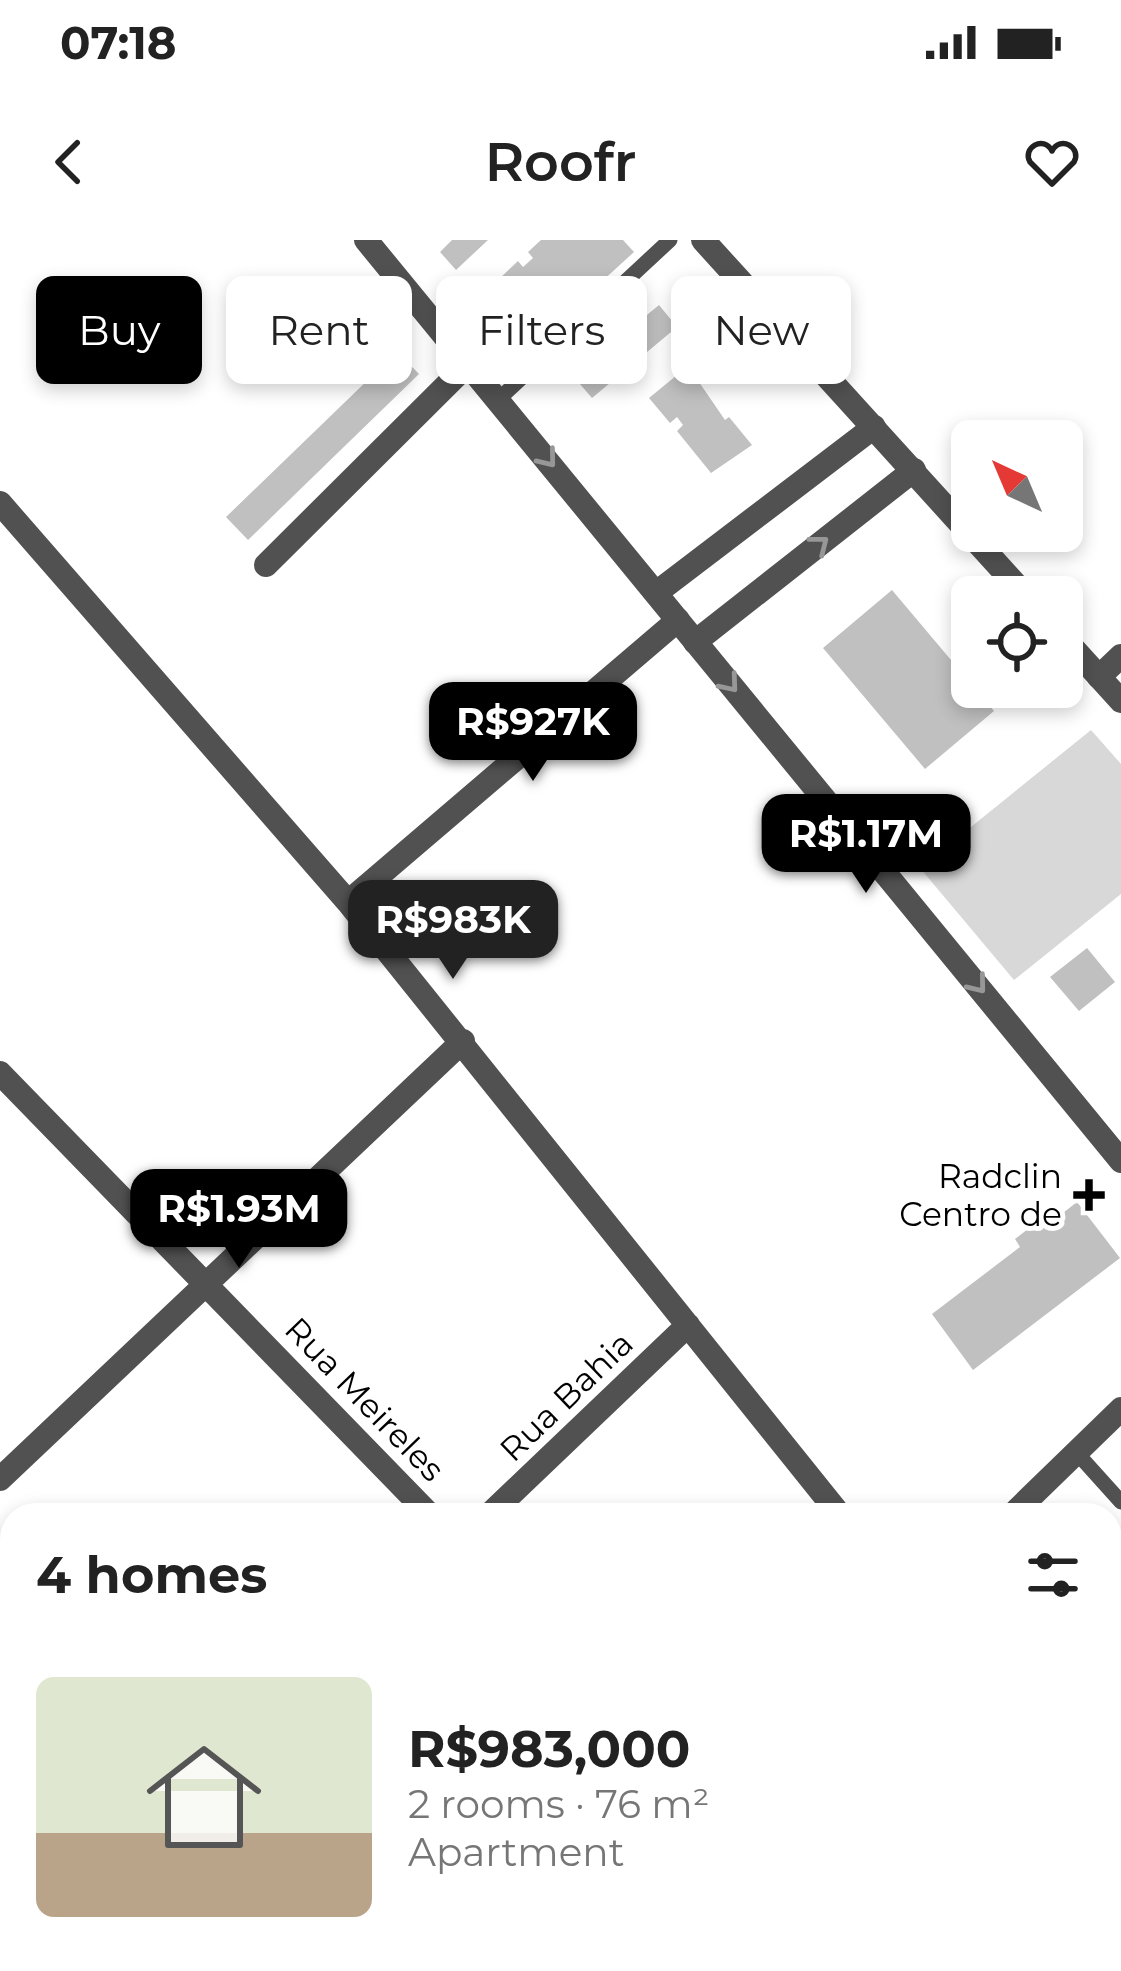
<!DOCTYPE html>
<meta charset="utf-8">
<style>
:root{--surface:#fff;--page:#f2f2f2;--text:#222;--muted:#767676;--accent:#000}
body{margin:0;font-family:Montserrat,sans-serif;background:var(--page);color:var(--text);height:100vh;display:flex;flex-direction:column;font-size:45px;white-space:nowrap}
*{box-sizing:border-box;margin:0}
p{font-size:39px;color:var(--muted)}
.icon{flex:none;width:66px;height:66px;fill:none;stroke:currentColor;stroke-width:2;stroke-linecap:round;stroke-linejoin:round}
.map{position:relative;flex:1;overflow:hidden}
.sheet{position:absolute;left:0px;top:1263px;width:1122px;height:468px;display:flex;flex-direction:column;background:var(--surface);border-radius:36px 36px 0 0;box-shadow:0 6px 18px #0003}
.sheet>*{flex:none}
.banner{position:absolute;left:36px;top:36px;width:1050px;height:108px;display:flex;gap:24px}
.needle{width:78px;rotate:316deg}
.controls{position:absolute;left:951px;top:180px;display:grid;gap:24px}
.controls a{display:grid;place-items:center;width:132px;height:132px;border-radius:18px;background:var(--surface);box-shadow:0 6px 18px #0003;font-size:60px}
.price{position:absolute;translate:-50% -102px;padding:0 27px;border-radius:24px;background:var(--accent);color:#fff;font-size:39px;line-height:78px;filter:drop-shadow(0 3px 6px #0008)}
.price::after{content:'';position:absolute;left:50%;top:72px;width:36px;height:27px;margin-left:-18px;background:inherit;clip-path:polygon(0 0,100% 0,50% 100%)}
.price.selected{background:#222;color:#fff}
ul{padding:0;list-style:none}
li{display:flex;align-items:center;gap:36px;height:300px;padding:0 36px}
li span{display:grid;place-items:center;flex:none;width:336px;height:240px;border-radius:18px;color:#555}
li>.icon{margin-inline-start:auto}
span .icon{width:144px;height:144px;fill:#fffc;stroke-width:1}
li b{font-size:51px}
h2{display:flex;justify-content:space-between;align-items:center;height:144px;padding:0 36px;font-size:51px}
.chip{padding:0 42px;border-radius:18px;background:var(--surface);box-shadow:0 6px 18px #0003;font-size:42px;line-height:108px}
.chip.selected{background:var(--accent);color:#fff}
.status{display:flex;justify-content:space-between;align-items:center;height:84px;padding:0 60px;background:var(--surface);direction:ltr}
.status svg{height:33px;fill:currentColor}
header{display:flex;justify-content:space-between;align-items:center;height:156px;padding:0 36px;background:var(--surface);font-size:54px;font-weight:600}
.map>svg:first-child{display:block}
</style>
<div class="status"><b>07:18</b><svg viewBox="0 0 49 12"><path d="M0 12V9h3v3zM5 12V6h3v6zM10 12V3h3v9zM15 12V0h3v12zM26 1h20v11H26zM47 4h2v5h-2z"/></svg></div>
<header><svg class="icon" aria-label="back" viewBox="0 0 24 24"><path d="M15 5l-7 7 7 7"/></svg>Roofr<svg class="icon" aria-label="heart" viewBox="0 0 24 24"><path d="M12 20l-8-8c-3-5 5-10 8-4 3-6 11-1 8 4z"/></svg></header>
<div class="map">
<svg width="1121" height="1731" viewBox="0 0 1121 1731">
<rect width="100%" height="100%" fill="#fff"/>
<path fill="#d8d8d8" d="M1091,490l30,34v130l-107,86 -94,-112z"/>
<path fill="#c0c0c0" d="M452,0h36l-32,30 -16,-18z
M541,0h82l11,12 -47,43 -13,-14 -34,41 -11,-11 -11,10 -24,-26 10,-9 -6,-6 20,-19 5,6 10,-9 -5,-6z
M345,58l74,76 -171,166 -22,-23 147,-142 -52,-54z
M659,65l18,22 -85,71 -19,-22z
M688,126l37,54 4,-3 23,28 -41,28 -34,-42 6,-6 -6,-8 -7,6 -21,-25z
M892,350l102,121 -69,58 -102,-121z
M1087,708l28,34 -36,29 -29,-34z
M1077,962l43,56 -147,112 -41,-56 88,-67 -5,-8 39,-30 5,7z"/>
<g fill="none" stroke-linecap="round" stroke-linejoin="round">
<path stroke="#515151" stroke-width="15" d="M499,159l171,-159
M1076,1212l45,50"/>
<path stroke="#515151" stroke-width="24" d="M0,263l348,399 492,613
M266,325l203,-202
M656,353l218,-166
M695,402l219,-172
M1099,437l22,-21
M348,662l330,-282
M0,833l430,442
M0,1239l463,-438
M489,1275l199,-190
M0,1728l12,-11"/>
<path stroke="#515151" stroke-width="24" d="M366,0l755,921
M703,0l324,357
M1062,396l59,65
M1012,1275l109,-106
M535,1731l12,-12"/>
</g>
<defs><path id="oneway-chevron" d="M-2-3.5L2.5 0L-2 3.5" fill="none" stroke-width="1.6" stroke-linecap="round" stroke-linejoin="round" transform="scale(3)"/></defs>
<g stroke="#979797">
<use href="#oneway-chevron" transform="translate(548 219) rotate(51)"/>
<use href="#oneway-chevron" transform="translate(820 304) rotate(-38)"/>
<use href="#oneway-chevron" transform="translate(730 444) rotate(50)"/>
<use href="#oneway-chevron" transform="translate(978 745) rotate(51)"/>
</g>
<path fill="#000" stroke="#fff" stroke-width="4.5" d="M1083 937h12v12h12v12h-12v12h-12v-12h-12v-12h12z"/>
<g text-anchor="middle" stroke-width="10" stroke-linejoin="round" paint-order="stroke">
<g font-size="33" fill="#000" stroke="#fff" text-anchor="end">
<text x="1062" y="948">Radclin<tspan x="1062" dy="38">Centro de</tspan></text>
</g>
<g font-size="33" fill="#000" stroke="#fff">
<text transform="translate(566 1156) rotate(-44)" y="12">Rua Bahia</text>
<text transform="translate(365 1159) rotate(46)" y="12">Rua Meireles</text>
</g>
</g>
</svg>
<div class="controls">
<a><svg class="needle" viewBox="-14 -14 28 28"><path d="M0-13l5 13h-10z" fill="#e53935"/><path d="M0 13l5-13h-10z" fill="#767676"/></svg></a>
<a><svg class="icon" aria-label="locate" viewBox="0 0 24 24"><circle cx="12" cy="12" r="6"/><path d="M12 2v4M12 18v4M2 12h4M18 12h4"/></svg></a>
</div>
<b class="price" style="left:533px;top:544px">R$927K</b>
<b class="price" style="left:866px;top:656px">R$1.17M</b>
<b class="price selected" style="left:453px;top:742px">R$983K</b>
<b class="price" style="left:239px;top:1031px">R$1.93M</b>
<div class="banner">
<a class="chip selected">Buy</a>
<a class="chip">Rent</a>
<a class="chip">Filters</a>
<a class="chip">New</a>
</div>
<section class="sheet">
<h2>4 homes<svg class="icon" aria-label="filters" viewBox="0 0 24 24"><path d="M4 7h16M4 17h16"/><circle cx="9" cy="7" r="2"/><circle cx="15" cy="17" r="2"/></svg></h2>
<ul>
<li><span style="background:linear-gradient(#dfe7d0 65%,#b9a48a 0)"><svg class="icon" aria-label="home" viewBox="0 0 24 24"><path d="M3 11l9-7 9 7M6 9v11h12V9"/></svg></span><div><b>R$983,000</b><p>2 rooms · 76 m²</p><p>Apartment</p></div></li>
</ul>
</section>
</div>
